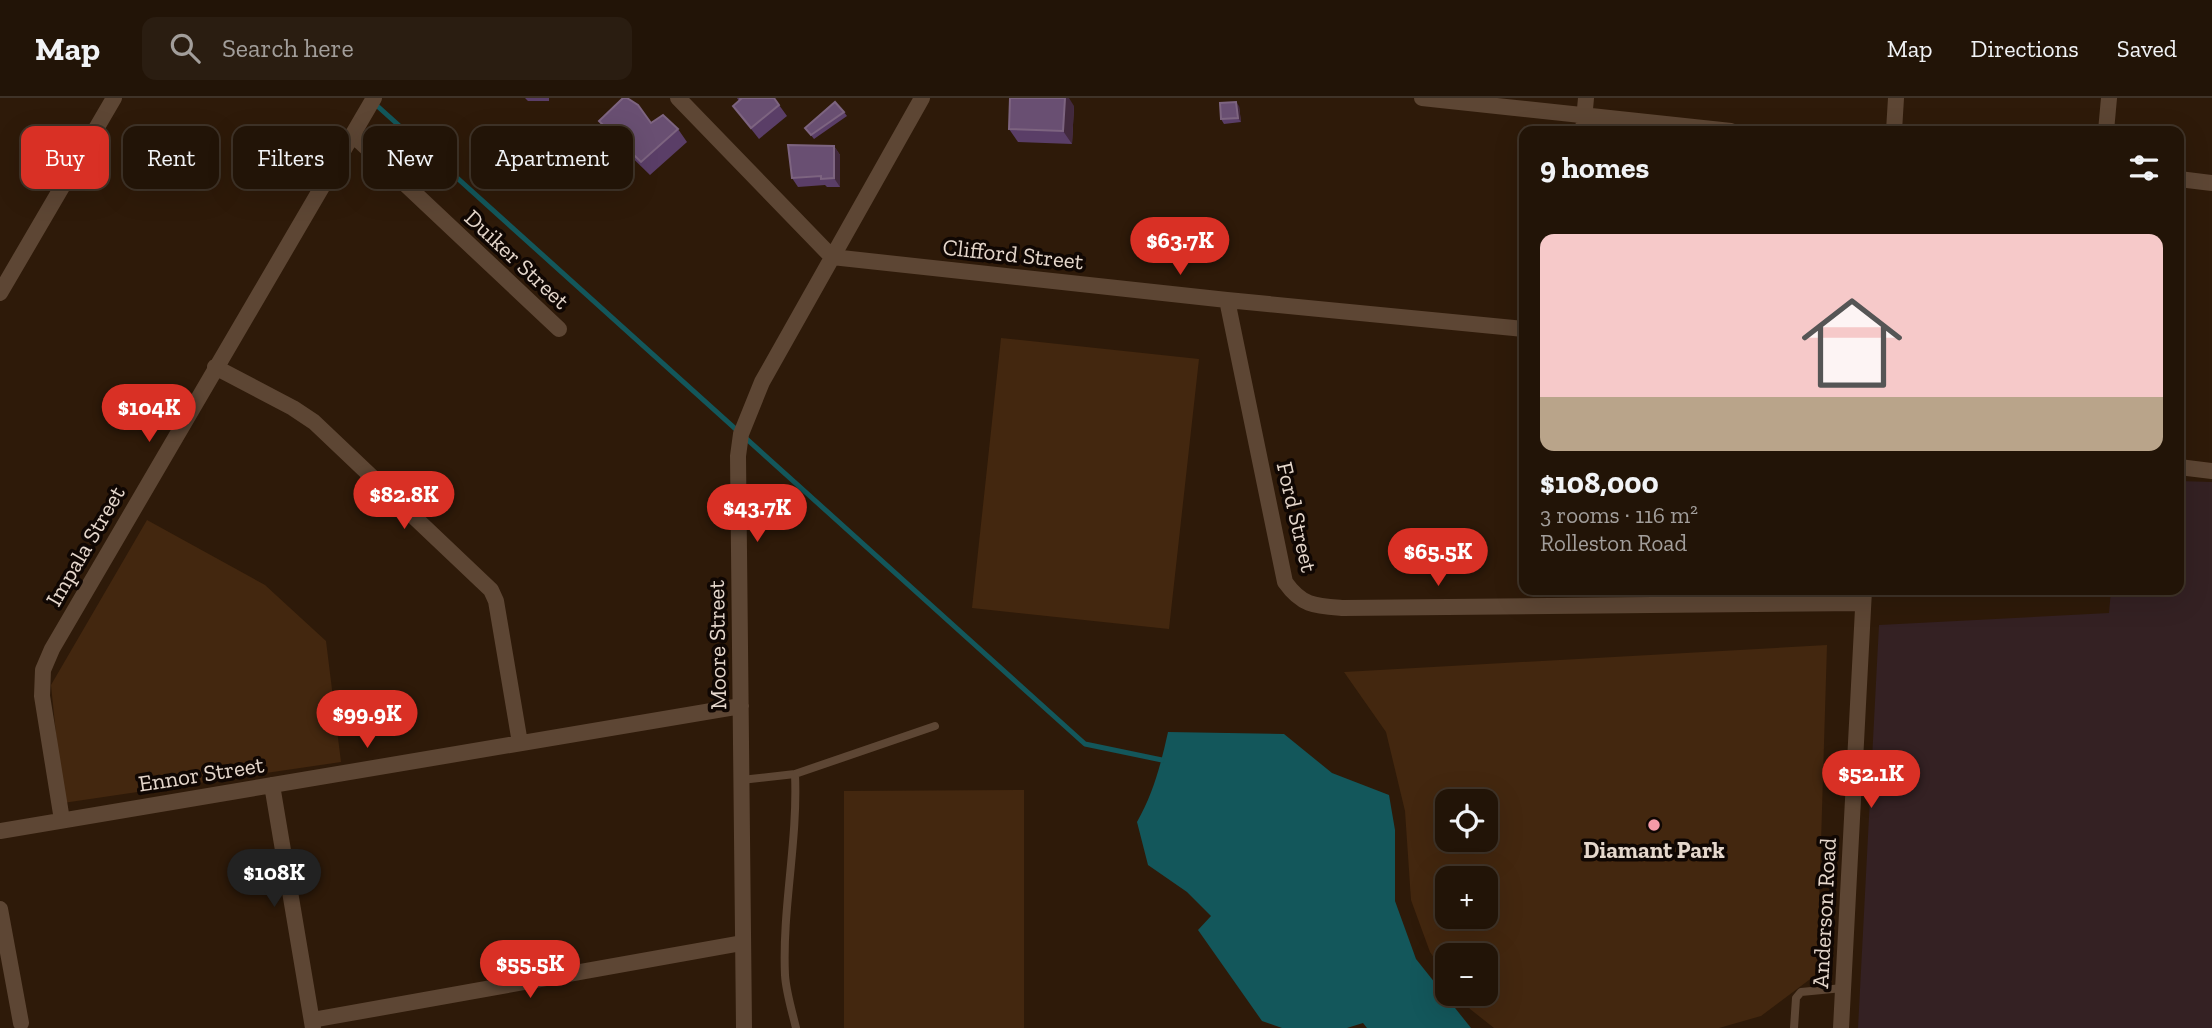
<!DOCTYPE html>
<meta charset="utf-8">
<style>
:root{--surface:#221407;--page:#2a1d11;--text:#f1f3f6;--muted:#a29e9b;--line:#3f3328;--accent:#d93025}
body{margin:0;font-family:"Zilla Slab",serif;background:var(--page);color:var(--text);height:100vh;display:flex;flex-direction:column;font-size:26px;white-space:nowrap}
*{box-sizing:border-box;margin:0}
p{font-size:23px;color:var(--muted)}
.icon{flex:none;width:38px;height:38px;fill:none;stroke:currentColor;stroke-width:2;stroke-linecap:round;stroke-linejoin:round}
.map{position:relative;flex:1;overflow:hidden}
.side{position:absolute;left:1519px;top:28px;width:665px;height:469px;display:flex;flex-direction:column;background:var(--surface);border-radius:14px;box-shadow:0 7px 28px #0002,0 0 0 2px var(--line)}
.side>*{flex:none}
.hud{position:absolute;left:21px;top:28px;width:665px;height:63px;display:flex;gap:14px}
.tools{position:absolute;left:1435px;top:691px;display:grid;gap:14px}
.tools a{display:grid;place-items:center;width:63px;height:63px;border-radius:14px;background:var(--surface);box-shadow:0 7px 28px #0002,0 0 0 2px var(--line);font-size:35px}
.price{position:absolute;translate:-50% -60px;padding:0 16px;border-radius:24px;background:var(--accent);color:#fff;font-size:23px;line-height:46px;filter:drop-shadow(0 2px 4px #0008)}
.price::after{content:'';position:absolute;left:50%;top:42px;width:21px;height:16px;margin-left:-10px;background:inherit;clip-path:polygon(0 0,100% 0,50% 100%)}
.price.on{background:#222;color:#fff}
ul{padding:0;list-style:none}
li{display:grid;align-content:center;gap:14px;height:371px;padding:0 21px}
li+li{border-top:2px solid var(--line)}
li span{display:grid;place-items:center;height:217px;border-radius:14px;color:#555}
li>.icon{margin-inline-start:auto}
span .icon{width:126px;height:126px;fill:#fffc;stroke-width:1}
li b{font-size:30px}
h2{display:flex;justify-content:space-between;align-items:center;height:84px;padding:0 21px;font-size:30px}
.chip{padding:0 24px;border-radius:14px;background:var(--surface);box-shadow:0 7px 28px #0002,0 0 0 2px var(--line);font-size:24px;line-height:63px}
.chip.on{background:var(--accent);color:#fff}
header{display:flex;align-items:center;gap:42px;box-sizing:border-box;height:98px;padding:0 35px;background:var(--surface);border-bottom:2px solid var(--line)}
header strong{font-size:33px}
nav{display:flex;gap:38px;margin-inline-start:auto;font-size:24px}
.search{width:490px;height:63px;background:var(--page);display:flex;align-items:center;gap:18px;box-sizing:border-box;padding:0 24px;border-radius:14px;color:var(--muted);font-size:26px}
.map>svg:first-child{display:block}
</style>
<header>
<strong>Map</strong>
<div class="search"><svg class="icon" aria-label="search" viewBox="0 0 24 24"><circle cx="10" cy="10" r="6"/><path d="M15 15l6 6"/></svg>Search here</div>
<nav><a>Map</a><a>Directions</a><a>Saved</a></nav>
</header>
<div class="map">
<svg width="2212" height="930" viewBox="0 0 2212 930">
<rect width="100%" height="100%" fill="#2e1a09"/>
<path fill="#342123" d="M2179,383l33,1v546h-354l21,-403 230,-12 2,-23h68z"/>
<path fill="#43270f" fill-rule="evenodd" d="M1001,240l198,21 -30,270 -197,-21z
M147,422l118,65 61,56 15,121 -278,41 -12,-118z
M1827,547l-10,329 -56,42 -42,12h-225l-24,-19 -10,-15h26v-38h-39v20l-17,-24 -19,-52 -6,-89 -19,-79 -42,-60zM1447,704h39v38h-39zM1447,780h39v39h-39z
M1024,692v238h-180v-237z"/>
<path fill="#13575b" d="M1168,634l116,2 48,39 57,22 6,35v71l21,58 55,69h-104l-4,-5 -16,5h-65l-20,-7 -64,-91 13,-14 -24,-24 -39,-27 -11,-43c16,-28 24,-58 31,-90z"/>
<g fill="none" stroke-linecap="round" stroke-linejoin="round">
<path stroke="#13575b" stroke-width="5" d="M374,5l711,641 77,16"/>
<path stroke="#5d4634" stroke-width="8" d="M795,676c3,68 -13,134 -10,201 1,17 7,36 11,53
M741,682l54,-6 140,-48
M1794,930l2,-30 5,-6 42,-4"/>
<path stroke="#5d4634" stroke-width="16" d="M678,0l154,159 395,43 297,29
M1422,0l309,33
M1583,33l3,-33
M1894,33l2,-33
M2106,33l3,-33
M353,37l206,194
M2179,81l33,4
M0,195l114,-195
M1227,202l58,282c17,24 30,24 58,26l520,-5
M215,269l78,41 21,14 177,168 5,11 24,142
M2179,369l33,4
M272,687l41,243
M62,722l-20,-124 1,-26 9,-21 322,-551
M0,733l741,-125
M0,811l21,114
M312,922l430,-77
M744,930l-6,-572 3,-22 21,-52 160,-284
M1841,930l23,-438"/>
</g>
<path fill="#5a3e67" d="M525,0h24v3h-21z
M737,0h37l13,18 -28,23 -26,-33 6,-5z
M1074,8l-2,38 -54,-2 -9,-13z
M1239,8l2,16 -17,2 -3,-5z
M844,14l3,4 -33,23 -9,-11z
M599,23l52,2 27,6 9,13 -37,33 -42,-41z
M834,48l6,9v32h-13l-2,-2 -27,2 -6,-9z"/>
<path fill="#42293d" d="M1065,0h4l5,8 -2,38 -9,-13z
M1236,4l3,4 2,16 -3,-4z
M834,48l6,9v32l-6,-9z"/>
<path fill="#694f72" stroke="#7d6480" stroke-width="2" d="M623,0h4l11,7 13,18 12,-8 15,14 -37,33 -42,-41z
M740,0h34l5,7 -28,23 -18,-22 8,-7z
M1010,0h55l-2,33 -54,-2z
M835,4l9,10 -33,23 -6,-7z
M1236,4l2,16 -17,1 -1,-16z
M788,47l46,1v32l-13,1v-3l-29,2z"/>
<circle fill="#f49aa7" stroke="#100703" stroke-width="2.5" cx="1654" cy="727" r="7"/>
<g text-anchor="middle" stroke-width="7" stroke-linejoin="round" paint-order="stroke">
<g font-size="23" fill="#e5d7cc" stroke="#100703">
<text transform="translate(1013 156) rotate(6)" y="8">Clifford Street</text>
<text transform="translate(517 161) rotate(43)" y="8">Duiker Street</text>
<text transform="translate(1297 419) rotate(77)" y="8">Ford Street</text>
<text transform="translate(85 448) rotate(-60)" y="8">Impala Street</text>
<text transform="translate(717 547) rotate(-91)" y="8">Moore Street</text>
<text transform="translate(201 676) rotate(-9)" y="8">Ennor Street</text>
<text transform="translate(1824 815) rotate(-87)" y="8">Anderson Road</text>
</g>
<g font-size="23" font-weight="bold" fill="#e5d7cc" stroke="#100703">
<text x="1654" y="760">Diamant Park</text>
</g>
</g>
</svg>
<div class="tools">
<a><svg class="icon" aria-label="locate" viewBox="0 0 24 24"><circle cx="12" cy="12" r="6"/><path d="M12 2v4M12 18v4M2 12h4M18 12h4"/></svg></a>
<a>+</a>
<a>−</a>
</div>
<b class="price" style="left:1180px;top:179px">$63.7K</b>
<b class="price" style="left:149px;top:346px">$104K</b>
<b class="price" style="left:404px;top:433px">$82.8K</b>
<b class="price" style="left:757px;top:446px">$43.7K</b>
<b class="price" style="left:1438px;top:490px">$65.5K</b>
<b class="price" style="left:367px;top:652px">$99.9K</b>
<b class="price" style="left:1871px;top:712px">$52.1K</b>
<b class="price on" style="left:274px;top:811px">$108K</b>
<b class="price" style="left:530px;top:902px">$55.5K</b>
<div class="hud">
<a class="chip on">Buy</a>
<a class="chip">Rent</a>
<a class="chip">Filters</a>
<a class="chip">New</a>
<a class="chip">Apartment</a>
</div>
<section class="side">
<h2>9 homes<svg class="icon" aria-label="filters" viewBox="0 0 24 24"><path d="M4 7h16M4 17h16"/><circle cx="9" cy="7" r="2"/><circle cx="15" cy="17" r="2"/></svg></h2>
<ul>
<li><span style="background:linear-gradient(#f6c9c9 75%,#b9a48a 0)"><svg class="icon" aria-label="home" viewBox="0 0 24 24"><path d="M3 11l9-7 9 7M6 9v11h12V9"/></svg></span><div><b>$108,000</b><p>3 rooms · 116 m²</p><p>Rolleston Road</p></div></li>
</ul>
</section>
</div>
